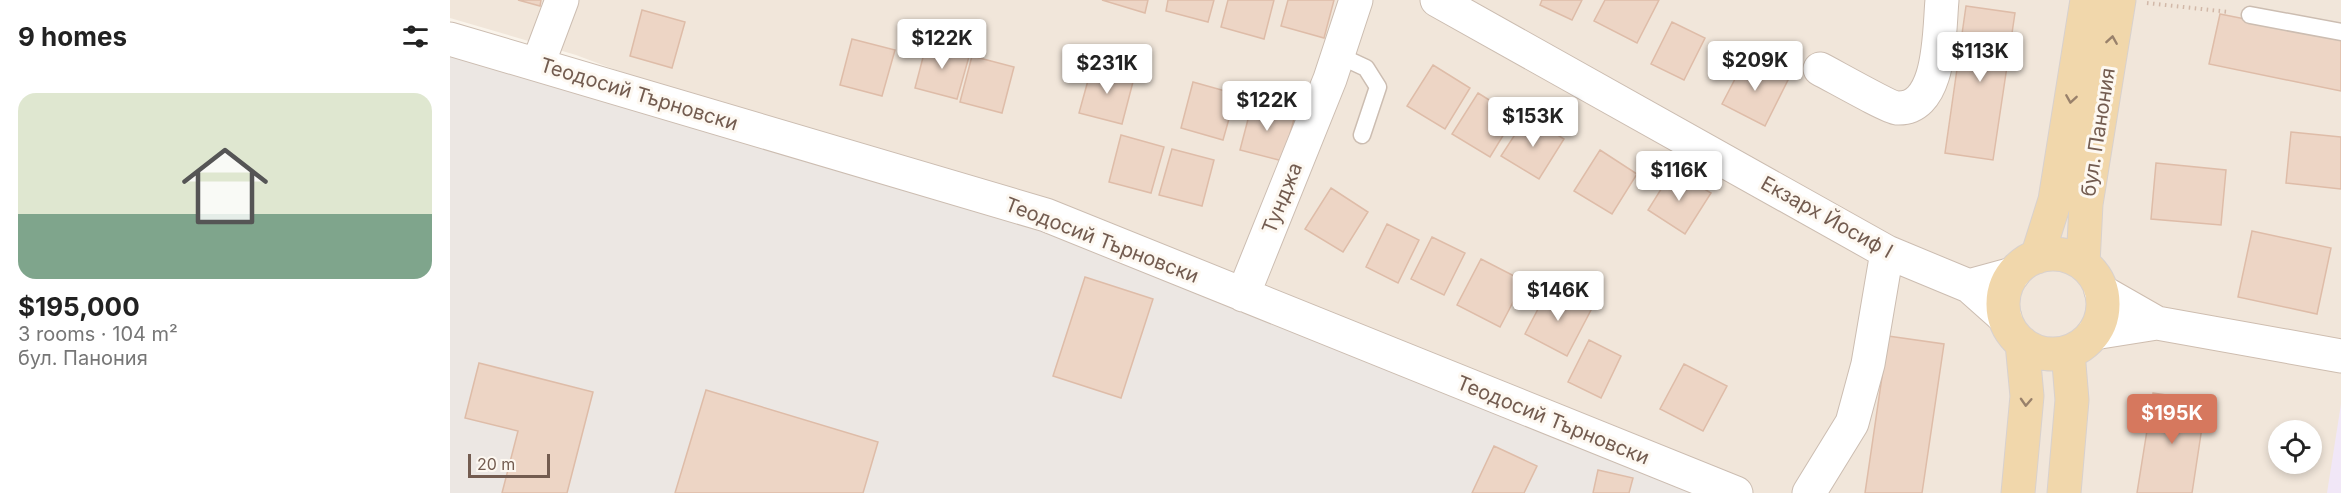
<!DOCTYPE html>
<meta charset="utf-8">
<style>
:root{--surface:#fff;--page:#f6f6f6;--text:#222;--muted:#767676;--line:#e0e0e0;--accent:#d6785e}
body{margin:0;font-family:Inter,sans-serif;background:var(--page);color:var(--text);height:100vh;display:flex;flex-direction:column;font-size:22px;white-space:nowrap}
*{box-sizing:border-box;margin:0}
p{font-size:20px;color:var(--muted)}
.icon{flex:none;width:33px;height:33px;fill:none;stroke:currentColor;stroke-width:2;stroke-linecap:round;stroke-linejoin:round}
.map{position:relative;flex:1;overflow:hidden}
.panel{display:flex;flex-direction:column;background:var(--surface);width:450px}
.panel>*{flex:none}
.fabs{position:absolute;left:1818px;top:420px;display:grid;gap:12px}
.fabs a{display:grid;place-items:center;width:54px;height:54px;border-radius:50%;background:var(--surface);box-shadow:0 3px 9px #0003;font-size:30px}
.scale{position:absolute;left:18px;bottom:15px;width:82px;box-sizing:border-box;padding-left:6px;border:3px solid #735c50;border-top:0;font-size:16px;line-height:21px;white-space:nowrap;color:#735c50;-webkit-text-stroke:4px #fdf8f1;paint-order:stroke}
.price{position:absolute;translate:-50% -51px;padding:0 14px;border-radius:6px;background:#fff;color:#222;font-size:20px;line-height:39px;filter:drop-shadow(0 2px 3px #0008)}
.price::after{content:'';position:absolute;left:50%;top:36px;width:18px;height:14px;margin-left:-9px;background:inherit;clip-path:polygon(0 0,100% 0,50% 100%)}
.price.current{background:var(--accent);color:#fff}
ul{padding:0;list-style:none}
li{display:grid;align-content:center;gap:12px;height:318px;padding:0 18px}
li+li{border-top:2px solid var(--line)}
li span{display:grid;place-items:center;height:186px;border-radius:18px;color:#555}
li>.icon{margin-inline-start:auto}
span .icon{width:108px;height:108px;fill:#fffc;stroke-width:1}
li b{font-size:26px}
h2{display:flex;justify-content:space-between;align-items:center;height:72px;padding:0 18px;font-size:26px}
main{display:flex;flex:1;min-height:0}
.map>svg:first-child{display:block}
</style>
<main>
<section class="panel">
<h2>9 homes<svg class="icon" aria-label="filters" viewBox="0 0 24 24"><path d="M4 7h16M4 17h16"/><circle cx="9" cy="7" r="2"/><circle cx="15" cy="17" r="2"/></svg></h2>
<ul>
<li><span style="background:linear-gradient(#dfe7d0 65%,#7fa58c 0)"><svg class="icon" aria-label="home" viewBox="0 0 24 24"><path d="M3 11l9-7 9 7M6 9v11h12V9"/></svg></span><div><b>$195,000</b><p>3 rooms · 104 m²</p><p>бул. Панония</p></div></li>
</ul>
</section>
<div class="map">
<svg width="1891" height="493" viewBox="0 0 1891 493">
<rect width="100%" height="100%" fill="#faf4eb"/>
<path fill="#f1e6da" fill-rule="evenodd" d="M0,0h1891v493h-597l-1168,-438 -126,-37zM1828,430h34v34h-34z"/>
<path fill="#ece7e3" d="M0,39l596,176 690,278h-1286z"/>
<path fill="#f1e7f7" d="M1891,404v89h-14z"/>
<path fill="#edd5c5" stroke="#debca8" stroke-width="1.5" d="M68,0h23l-1,6z
M652,0h46l-3,13z
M718,0h46l-6,22 -42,-11z
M778,0h46l-10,39 -43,-12z
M838,0h46l-10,38 -43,-12z
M1092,0h40l-10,20 -32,-15z
M1155,0h54l-22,43 -43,-22z
M1516,6l49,7 -22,147 -48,-7z
M192,10l43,12 -13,46 -42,-12z
M1770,14l121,24v53l-132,-27z
M1222,22l33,16 -21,42 -33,-16z
M402,39l43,11 -13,46 -42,-11z
M477,42l43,11 -13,46 -42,-11z
M522,56l42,11 -12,46 -42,-11z
M1296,58l42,22 -23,46 -43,-22z
M983,65l37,23 -25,41 -38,-23z
M642,66l42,12 -12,46 -43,-11z
M743,82l43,12 -13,46 -42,-12z
M1028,93l37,23 -25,41 -38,-23z
M802,104l43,11 -12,46 -43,-11z
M1077,116l37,23 -25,40 -38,-23z
M1841,132l50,5v52l-55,-6z
M671,135l43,12 -13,46 -42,-11z
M722,149l42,11 -12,46 -43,-11z
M1150,150l37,24 -25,40 -38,-23z
M1706,163l70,7 -5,55 -70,-6z
M1223,170l38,23 -26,41 -37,-24z
M881,188l37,24 -25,40 -38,-23z
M937,224l32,16 -21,43 -32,-16z
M1802,231l79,17 -14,66 -79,-17z
M982,237l33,16 -21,42 -33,-16z
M1031,259l43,22 -24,46 -43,-22z
M635,277l68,22 -32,99 -68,-22z
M1099,288l42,22 -24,46 -42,-22z
M1438,336l56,8 -22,149h-57z
M1139,340l32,16 -20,42 -33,-16z
M29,363l114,29 -26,101h-65l16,-62 -53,-13z
M1234,364l43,22 -24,45 -43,-22z
M256,390l172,52 -15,51h-188z
M1703,393l53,8 -14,92h-55z
M1044,446l43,20 -13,27h-52z
M1148,470l35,8 -4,15h-36z"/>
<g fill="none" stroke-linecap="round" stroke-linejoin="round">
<defs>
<path id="lane" d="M1800,15l91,17
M888,55l28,13 12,19 -16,48"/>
<path id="street" d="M987,0l450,252 82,34 36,32
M0,39l596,176 690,278
M88,64l24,-64
M1370,69c12,6 68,38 77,39 45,2 42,-78 45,-108
M1519,286l44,-12
M793,295l87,-216 26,-79
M1359,493l43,-70 16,-59 19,-112"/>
<path id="secondary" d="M1651,291l56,32 184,33
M1644,333l63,-10"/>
<path id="primary" d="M1553 304a50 50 0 1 1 100 0a50 50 0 1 1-100 0Z
M1587,257l18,-57 32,-200
M1633,264l3,-60 33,-204
M1568,493l9,-97 -5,-53
M1614,493l8,-93 -4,-48"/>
</defs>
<use href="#lane" stroke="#ccbdb1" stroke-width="19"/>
<use href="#street" stroke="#ccbdb1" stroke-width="35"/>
<use href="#secondary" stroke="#cebdaf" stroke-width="35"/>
<use href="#primary" stroke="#d8d1ce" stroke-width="35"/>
<path stroke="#d2b8a8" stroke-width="4" stroke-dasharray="1.5 4.5" stroke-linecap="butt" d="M1697,3l82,9"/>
<use href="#lane" stroke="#fff" stroke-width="16"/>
<use href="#street" stroke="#fff" stroke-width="33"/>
<use href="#secondary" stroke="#fff" stroke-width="33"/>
<use href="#primary" stroke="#f1d7ab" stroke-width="33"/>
</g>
<defs><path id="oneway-chevron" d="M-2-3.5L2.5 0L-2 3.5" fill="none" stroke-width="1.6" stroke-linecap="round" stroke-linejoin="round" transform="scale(1.5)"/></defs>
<g stroke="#99816b">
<use href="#oneway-chevron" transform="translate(1662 40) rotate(-81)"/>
<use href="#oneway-chevron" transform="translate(1621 99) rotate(99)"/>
<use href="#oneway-chevron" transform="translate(1576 402) rotate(93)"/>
</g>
<g text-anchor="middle" stroke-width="6" stroke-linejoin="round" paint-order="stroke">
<g font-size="20" fill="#735c50" stroke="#fdf8f1">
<text transform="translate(189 94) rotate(17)" y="7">Теодосий Търновски</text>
<text transform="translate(1648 132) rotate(-81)" y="7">бул. Панония</text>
<text transform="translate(832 198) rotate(-68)" y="7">Тунджа</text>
<text transform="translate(1377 217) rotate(29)" y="7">Екзарх Йосиф I</text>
<text transform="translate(652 240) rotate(21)" y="7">Теодосий Търновски</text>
<text transform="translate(1103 420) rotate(22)" y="7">Теодосий Търновски</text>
</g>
</g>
</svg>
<div class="fabs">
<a><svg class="icon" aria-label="locate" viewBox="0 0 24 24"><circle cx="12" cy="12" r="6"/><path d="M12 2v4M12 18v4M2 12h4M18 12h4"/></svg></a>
</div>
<div class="scale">20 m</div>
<b class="price" style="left:492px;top:70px">$122K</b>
<b class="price" style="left:1530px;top:83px">$113K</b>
<b class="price" style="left:1305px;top:92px">$209K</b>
<b class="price" style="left:657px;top:95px">$231K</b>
<b class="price" style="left:817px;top:132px">$122K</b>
<b class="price" style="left:1083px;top:148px">$153K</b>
<b class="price" style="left:1229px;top:202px">$116K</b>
<b class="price" style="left:1108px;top:322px">$146K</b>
<b class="price current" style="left:1722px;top:445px">$195K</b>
</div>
</main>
